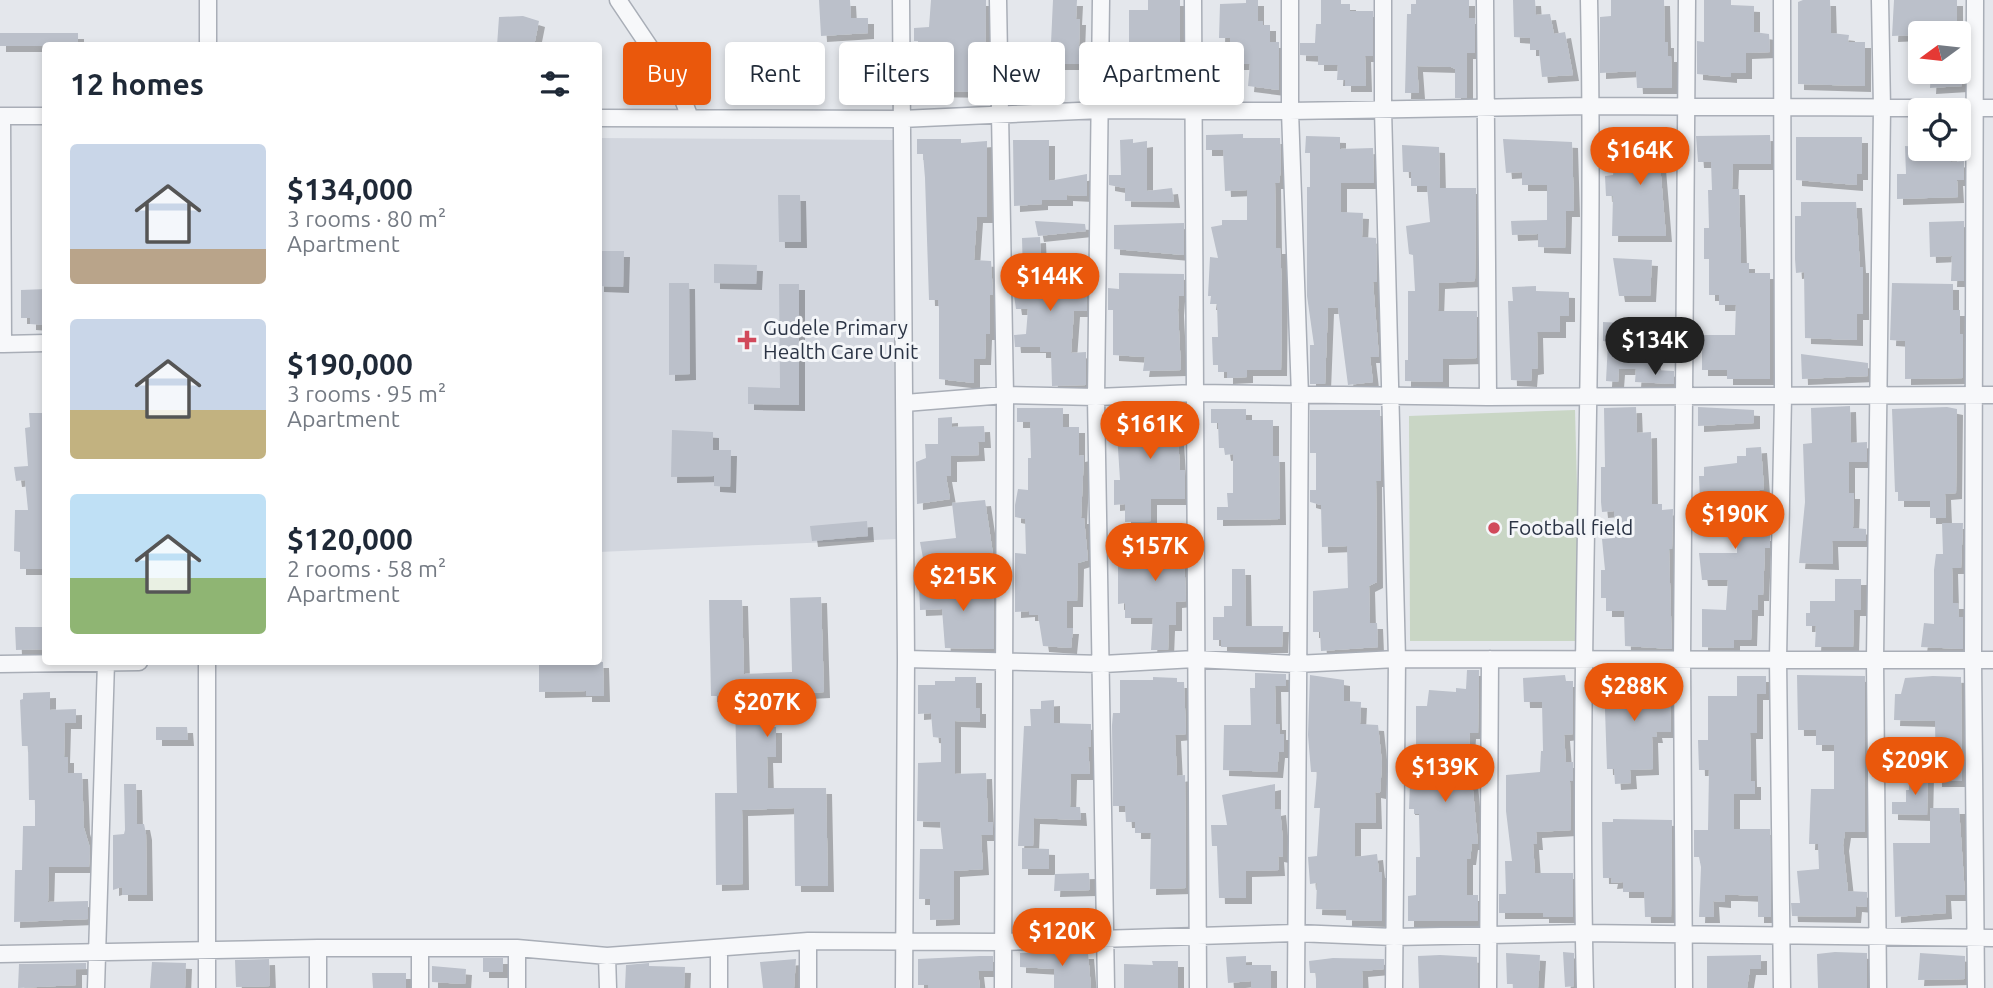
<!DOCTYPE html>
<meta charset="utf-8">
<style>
:root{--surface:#fff;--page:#f2f2f3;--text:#1f2937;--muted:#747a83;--accent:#ea580c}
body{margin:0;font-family:Ubuntu,sans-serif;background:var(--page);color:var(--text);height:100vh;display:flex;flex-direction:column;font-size:26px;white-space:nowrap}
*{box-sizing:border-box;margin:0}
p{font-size:23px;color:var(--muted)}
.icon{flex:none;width:38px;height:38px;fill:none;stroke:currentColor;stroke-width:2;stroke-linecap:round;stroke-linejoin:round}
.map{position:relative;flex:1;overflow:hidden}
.panel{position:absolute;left:42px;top:42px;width:560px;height:623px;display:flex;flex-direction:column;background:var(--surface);border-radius:7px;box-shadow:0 4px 10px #0003}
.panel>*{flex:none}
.top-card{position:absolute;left:623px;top:42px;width:665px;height:63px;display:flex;gap:14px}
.needle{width:46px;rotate:255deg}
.buttons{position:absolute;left:1908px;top:21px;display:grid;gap:14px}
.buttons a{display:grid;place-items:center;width:63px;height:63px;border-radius:7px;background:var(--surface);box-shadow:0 4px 10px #0003;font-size:35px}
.price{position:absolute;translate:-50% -60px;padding:0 16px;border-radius:24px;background:var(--accent);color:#fff;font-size:23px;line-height:46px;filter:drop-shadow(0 2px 4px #0008)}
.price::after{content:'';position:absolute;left:50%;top:42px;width:21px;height:16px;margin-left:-10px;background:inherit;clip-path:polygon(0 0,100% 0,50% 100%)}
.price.on{background:#222;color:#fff}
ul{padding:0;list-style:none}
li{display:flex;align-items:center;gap:21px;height:175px;padding:0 28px}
li span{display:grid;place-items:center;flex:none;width:196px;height:140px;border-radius:7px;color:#555}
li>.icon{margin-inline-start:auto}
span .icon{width:84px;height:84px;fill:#fffc;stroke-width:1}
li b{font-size:30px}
h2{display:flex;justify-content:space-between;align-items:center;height:84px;padding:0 28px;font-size:30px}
.chip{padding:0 24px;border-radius:7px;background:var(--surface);box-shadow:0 4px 10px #0003;font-size:24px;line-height:63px}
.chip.on{background:var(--accent);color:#fff}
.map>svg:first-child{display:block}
</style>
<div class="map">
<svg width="1993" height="988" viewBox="0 0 1993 988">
<defs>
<filter id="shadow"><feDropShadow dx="6" dy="6" stdDeviation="0" flood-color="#0004"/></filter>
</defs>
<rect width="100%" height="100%" fill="#e4e7ec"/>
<path fill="#d2d6de" d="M598,138l297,2 2,399 -298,13z"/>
<path fill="#c9d6c5" d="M1575,410l6,231h-171l-1,-225z"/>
<path fill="#bbc0ca" filter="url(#shadow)" d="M819,0h31l1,18h17v15l-47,3z
M931,0h55l-1,78h4l-1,14 -65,-1v-20h-5v-30h-4v-13l15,-1z
M1053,0h24l-1,19h4l-1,27h5v18h-36l-1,9h-18v14h-14l1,-44h35z
M1148,0h32v52l-11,1 2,35 -22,1v-19l-36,1 -1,-27h17v-34h19z
M1246,0h12v21h5v4h7v17h9v48l-31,-4 2,-22h-20v-26h-11l1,-34 26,-1z
M1321,0h20v4h9v7h23v45h-8l1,30h-21v-6h-8l1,-15h-20v-9l-18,-1v-12h15l1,-19h5z
M1416,0h53v18h6v35h-8v45h-12v-29l-4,-2 -34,-1 2,27h-14l2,-79h4v-10h5z
M1513,0h22l1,15 14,-1 4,20 11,-2 8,43 -31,2 -3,-27h-9v-12l-16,-1z
M1611,0h53l1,42h3v14h3l1,32h-35l-1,-17 -36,2v-56l11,-1z
M1704,0h27v5l23,1v26l15,2 1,18 -24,1v20h-15v4l-34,-3v-33l7,1z
M1803,0h27l1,33 18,2 -1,7h17v44l-67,-2v-82z
M1894,0h63v33l-65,3z
M523,16l16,5 -5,25h-37l2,-29z
M0,33h78v13h-78z
M875,52h12l1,20h-13z
M1931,72h30l1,14 -32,2z
M1671,133l4,19h-4l1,11 -12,1 6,72h-54l1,-40h-7l-1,-20 8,-1 4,-26 19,2 -1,-16z
M1243,134v4h37l1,31 -2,14h-4l1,65h4l2,39 -1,83h-34v7l-20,1v-6h-9v-7h-5l-1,-28h6l-1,-33h-7l1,-8h-3l2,-39 8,1 -7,-31 11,-2v-5h25v-30l-22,1 -2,-41h-17v-15z
M1770,135l1,29h-38l-1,25h7l2,74h8v10h21v106h-43v-9h-25v-35h33l1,-30h-17v-10h-10v-36h-5v-31h5l-1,-38h4l-1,-28h-13l-2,-26z
M1306,136l34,1v12l33,-1 1,35h-33v29l22,1 -1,24 14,1 1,44h-4l6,75h-9l3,25 -25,3 -10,-77h-10l-3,76h-15v-39h4l-7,-49v-109h3v-34h-5z
M1796,137h66v37h-5v11l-61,-5z
M917,139h44v4l26,-2v76h-10l-3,43 17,1 2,34h-3v39h-4l-1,25h-11v24l-35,-4v-71l-1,-8h-9l-4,-122 -2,-24h-6z
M1133,139v4l14,-2v50l25,-3 2,14 -49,-1v-13l-16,-3v-10h12l-1,-35z
M1503,139l69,3 2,69h-8l-1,37 -27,-1v-13l-26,1 -1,-14 36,-1v-35h-25v-13l-16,1z
M1013,140h36v41l38,-7v22l-20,-1v5h-25v4l-28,2z
M1402,145l37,2 1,41h36l-1,93 -36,2 -1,28h39v47l-34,1v23l-38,-1v-21h3v-69h7l-2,-36 -4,-1 -3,-28 24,-4 -3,-36h-16v-14h-8z
M1905,146l46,3v13l13,-1v19h-7l1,17 -61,2v-25h9z
M778,195h22l1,47h-22z
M1801,202h55l4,65h3v47h-6v26l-52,-2 -1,-66 -8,1 -1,-14v-43h6z
M1035,221l50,3 1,7 -48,5z
M1964,221v60h-13l1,-25 -22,1 -1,-35z
M1184,223v32l-70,-6v-24z
M1040,237l1,24h23v24l23,1v25h-13l-3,42 15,-1v33l-34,1 -1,-34h-11v-5h-25l-1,-12 12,-1 2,-25h-12l-2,-14 -1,-21 10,1 -1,-37z
M598,251h26l-1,36 -25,-1z
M1613,258l39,2 -2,36h-31z
M714,264l43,1 -1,19 -42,-1z
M1119,273l65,1v22h-5l-1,14 3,60 -38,1 2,-14 -32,-2v-45h-5v-22l11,1z
M669,283h20l1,91 -21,1z
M1892,283l61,1v26h7v24h3v44l-58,1v-38l-15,-1z
M779,284h20v121l-51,-1v-17l32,1z
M1536,286v5l33,1v24h-9v16h-23l1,36 -6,1 -1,12 -20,-1 -3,-79h5l-1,-14z
M46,289v30h-3v6l-13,-1v-6h-9v-28z
M1622,318l42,1v21h-10l1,29h-36l-1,13 -12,-1 2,-39 -5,-1v-19l20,1z
M1801,354l67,9v13l-66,3z
M1636,369l38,2v13l-39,-2z
M1158,405l26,2 1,30h-7l2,33h5v29h-34v22l-26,1v-18l-11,1v-25h6l-3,-47h5v-12h19l1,-15z
M1850,406l1,37 16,-1v20h-18v31h5l-1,35 13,1v12h-34l1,23 -34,-1 6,-61 -2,-58 9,-1 -1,-35z
M1636,407l1,26 14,-1 1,72h10v6l11,-1 -1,40h-3l3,100 -47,-3 -1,-35h-18v-13h-5v-28h4l-3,-31 13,-1 -1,-27 -12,1 -1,-10v-35h4l-1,-59z
M1698,407l56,3v13l-56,3z
M1947,407l10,2 -1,84 -11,1 1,24h-16v-17h-32v-9h-3l-3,-83z
M1017,408h46v19h16v29l5,-1 -3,63h3l4,42 -10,3 -1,38h-10v27h6l-2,20 -28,-2 -5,-31h-9v-4l-14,1v-59l11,1 -1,-35 -10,-2v-12l3,-16 10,1v-32h3l-1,-36h-13z
M1211,409h35v11h27v36h6l1,63 -63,1v-13h11l-1,-14h6v-39l-8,1 -1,-7h-5l-1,-25h-7z
M1310,410h70l1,71h-5l1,101 -8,4 1,37h7l1,24 -57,4 -1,-19h-7v-41l35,-3 -1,-42 -25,1 -1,-42 -11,-3v-12h6v-37h-6z
M29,413h17v156h-26v-17l-6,-1 1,-41h13l-3,-30 -9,1 -2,-14 14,-1 -3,-38 5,-1z
M952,417v10l32,-1 1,16h-7l1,13 -28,1v20h-5l4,23 -33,5 -1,-42 10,-4 -1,-14h13v-26z
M672,430l41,2v18h18l-1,37 -16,-1v-10l-43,1z
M1761,447l3,42 -5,1 1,20h-11v25h21v13h-5l-2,47h-5v15h-6l-1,30h-17v8l-32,-1v-38l24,1 2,-30h-26l-3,-27h38v-38l-1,-15 -36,1 -1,-25h5v-9l33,-4v-7h9v-8z
M985,500l9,61 -68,13 -6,-32 36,-4 -4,-35z
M867,521l1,15 -56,5 -2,-15z
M1942,523h21l-2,45h-9l1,35h5l1,14h4v32l-42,-2 3,-24 10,1v-54l2,-16h7z
M1183,528l3,73 -10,1v23h-7l-1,25h-17l2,-32h-28v-15l-7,1v-50h34l-1,-25z
M1232,569h13l1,57h37l-1,21h-61v-7h-8v-23h11v-11h8z
M1835,579h26v31h-7l-1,37h-38l1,-21h-10v-13h4v-12h25z
M919,584l75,1v64l-49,-1 -3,-39 -22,1z
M821,597l3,95 -58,3 1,32h9v30h-9l1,31h58l2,98h-33l-1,-78 -52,2 1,74 -27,1 -1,-92h22l-2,-97h-24l-2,-96h33l2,74 48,-2 -2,-74z
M15,627h31v22l-30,1z
M539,662h64l1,34h-18v-5l-47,1z
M1467,670h12l-1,63h-8l-1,14 9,97h-6l-2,15h-3v36h11v26h-70v-25l8,-1v-38h4l-1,-43h-5v-5h-5l2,-52h5v-51h11l2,-16 27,2v-4l10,1z
M1255,673l31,1v12h-11l1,38h4v10h4v18h-5l-2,20 -54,-2 1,-45h27l-1,-37h5z
M1310,675l34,5v21l17,1 -1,22 18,1 4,38 -2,30 -5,-1 1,31h-21v34l22,-3 2,18h3v49l-36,-1v-10l-30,-1 1,-26 -7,1 -2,-27 9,-1 3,-48h-6l3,-36h-6l-3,-37z
M1565,675l1,6h7v53l-9,1 2,27h7v19h-3l1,49 -35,2 1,12h-4l2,29h38v44h-30v-4h-44v-19h7l-1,-33h7l-6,-50v-36l34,-3 1,-21h2l-1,-49h-18l-1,-24z
M1797,675l68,1v156h-20l-2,13 5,46 19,1v15l-11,-1 -1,11 -63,-1 -1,-13h9l-3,-32 22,-2 -1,-25h-9l2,-55h23v-44h-18v-15h-18z
M1737,676h29v18h-9v39h-7l1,48h4v13h-21v35h36l1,88h-13v-21l-20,-1h-13v7l-12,-1 1,16h-15l2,-50 -2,-10h-5v-27h14l1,-60h-10l-1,-30h10v-44h29z
M1933,676l28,1 1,104h-26l-1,-60 -41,-1 1,-26h6l4,-16z
M955,677h21v31h4v14l-25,-1v53l31,-1 2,49h5v13h-12l2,34 -29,2v48l-24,1v-21h-11l1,-50h23l-3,-27 -23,-1 1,-58 23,-1v-24l-8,-1 -2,-24 -13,1v-29h17v-4h20z
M1153,677l24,1v4h7l2,52 -11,1 2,41 8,-1 1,113 -36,1 1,-56h-16v-11h-9l-1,-16h-12l-1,-81 1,-12h7v-33h33z
M1669,679l2,53h-15l1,5h-5l1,32 -23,1 1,13 -16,1 -1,-15h-7l-3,-89z
M50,692v18l26,-1v14h-11l-1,34h4v16h14l2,55 6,20 -1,19h-40l-1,35 40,-1v18l-74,3 1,-52h7l1,-44h12v-26h-6l-1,-54h-6l-2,-46 3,-1v-6z
M1054,700v23l37,1v23h-3l2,27h-19l-1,33h10l1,13 -47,-2 -1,28h-15l6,-120h7l-1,-17h11v-8z
M156,727h31l1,13h-32z
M1928,771l-1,44 -35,-1v-12h14v-12h3v-6h4l-1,-11z
M124,784h12l1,40h7l2,10 1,61h-25v-8l-9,3v-55l11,-1 1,-4z
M1275,784v26l5,-1 3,32v16l-5,-1 1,14 -33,1v27h-27l-2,-52h-5l-1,-21h16l-5,-30z
M1930,808h29l6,87h-20l1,18 -51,4 -2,-74h37z
M1613,819l59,1 -1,97h-26l-1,-25h-21v-10l-12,1 1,-5h-9l-1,-56h11z
M1022,848l27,1v20h-27z
M1089,873l1,17 -36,1 1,-17z
M1563,952l11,1v33l-9,1z
M1835,952l32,1v35h-49l-1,-34z
M1020,953h68l3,35h-37v-19l-34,-2z
M1506,953l34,2 -2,33h-25v-4h-6z
M1920,953l45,3v23l-47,1z
M1440,955l37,2 1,31h-59l-1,-32z
M1761,955v14h-11l-3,19h-40v-32z
M980,956h13v15h-15l2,17h-52v-3h-10v-26z
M1246,956v9h25v23h-20v-7l-23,2 -2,-26z
M483,958h20v14h-20z
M1333,958l51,1v10l-22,2 1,17h-47v-15h-6l-1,-12z
M269,959l1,27 -34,1 -1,-27z
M796,959l-2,29h-31l-3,-26z
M1152,961h26v27h-54v-24l29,1z
M152,962l34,1 -1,25h-35z
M86,963v6h-10v16l-58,3 1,-24z
M649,963v3l36,1 -1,21h-59l1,-23z
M432,966l34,3 -1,15 -33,-2z
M372,973h34v15h-33z"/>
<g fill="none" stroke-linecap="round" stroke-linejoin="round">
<defs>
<path id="street" d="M618,0l41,61 17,20 14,37
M901,0l5,659 -2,329
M998,0l7,395 -2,593
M1101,0l-5,397 10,591
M1193,0l5,988
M1290,0v111l10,285 -4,592
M1383,0v109l14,550 -3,329
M1485,0l3,397
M1782,0l1,396 -5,263 4,329
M1975,0l-2,660 3,328
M208,46v-46
M0,116h46
M598,118l303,1 200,-9 189,1 301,-5 402,2
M0,344h3l-1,-228
M3,344l43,-1
M905,403l100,-8 91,2 99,-4 293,4 505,-2
M906,659l197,5 92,-5 101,5 101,-5 596,1
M0,664l139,-2
M318,948v40
M517,948v40
M420,950v38
M0,954l318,-6h199l90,8 201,-15 195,1 293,-9 98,4 190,-4 409,5
M607,956l1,32
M96,988l10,-326
M207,988v-326
M719,988v-38
M808,988v-47
M1488,988l2,-329
M1585,988c-8,-329 11,-659 4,-988
M1684,988l-2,-329 5,-659
M1878,988l-3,-328 7,-552 -2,-108"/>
</defs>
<use href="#street" stroke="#a9aeb7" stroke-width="19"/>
<use href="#street" stroke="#f7f8fa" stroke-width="16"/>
</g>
<g fill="#d1495b" stroke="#f4f6f9" stroke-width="2.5">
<path d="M743.5 329.5h7v7h7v7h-7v7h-7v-7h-7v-7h7z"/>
<circle cx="1494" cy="528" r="7"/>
</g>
<g text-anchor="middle" stroke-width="6" stroke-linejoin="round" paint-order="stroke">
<g font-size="21" fill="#2b3445" stroke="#f4f6f9" text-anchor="start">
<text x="763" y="335">Gudele Primary<tspan x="763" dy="24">Health Care Unit</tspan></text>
<text x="1508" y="535">Football field</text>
</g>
</g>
</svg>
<div class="buttons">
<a><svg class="needle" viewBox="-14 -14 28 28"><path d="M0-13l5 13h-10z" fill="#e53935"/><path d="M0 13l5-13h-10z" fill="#747a83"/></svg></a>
<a><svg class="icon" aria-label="locate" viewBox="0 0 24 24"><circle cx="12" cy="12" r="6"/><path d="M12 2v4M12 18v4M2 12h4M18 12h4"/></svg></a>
</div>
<b class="price" style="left:1640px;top:187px">$164K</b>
<b class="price" style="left:1050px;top:313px">$144K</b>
<b class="price on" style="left:1655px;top:377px">$134K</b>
<b class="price" style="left:1150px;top:461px">$161K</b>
<b class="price" style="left:1735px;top:551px">$190K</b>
<b class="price" style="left:1155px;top:583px">$157K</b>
<b class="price" style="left:963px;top:613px">$215K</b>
<b class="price" style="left:1634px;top:723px">$288K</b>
<b class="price" style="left:767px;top:739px">$207K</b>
<b class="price" style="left:1915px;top:797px">$209K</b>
<b class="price" style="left:1445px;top:804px">$139K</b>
<b class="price" style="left:1062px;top:968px">$120K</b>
<div class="top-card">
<a class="chip on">Buy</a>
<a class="chip">Rent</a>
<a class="chip">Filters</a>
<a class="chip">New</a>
<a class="chip">Apartment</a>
</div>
<section class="panel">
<h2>12 homes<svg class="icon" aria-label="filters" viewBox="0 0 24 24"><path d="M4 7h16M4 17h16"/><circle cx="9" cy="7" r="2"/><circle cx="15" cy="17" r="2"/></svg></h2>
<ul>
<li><span style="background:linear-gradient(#c9d6e8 75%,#b9a48a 0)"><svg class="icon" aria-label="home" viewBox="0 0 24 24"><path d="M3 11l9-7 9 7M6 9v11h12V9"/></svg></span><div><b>$134,000</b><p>3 rooms · 80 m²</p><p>Apartment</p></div></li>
<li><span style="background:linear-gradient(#c9d6e8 65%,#c2b280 0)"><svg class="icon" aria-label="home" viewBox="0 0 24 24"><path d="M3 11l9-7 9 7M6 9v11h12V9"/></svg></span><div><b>$190,000</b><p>3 rooms · 95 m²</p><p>Apartment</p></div></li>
<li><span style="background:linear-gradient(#bfe0f5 60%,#8fb573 0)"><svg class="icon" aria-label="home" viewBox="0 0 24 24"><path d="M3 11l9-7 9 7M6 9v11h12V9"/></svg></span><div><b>$120,000</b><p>2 rooms · 58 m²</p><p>Apartment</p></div></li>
</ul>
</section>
</div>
